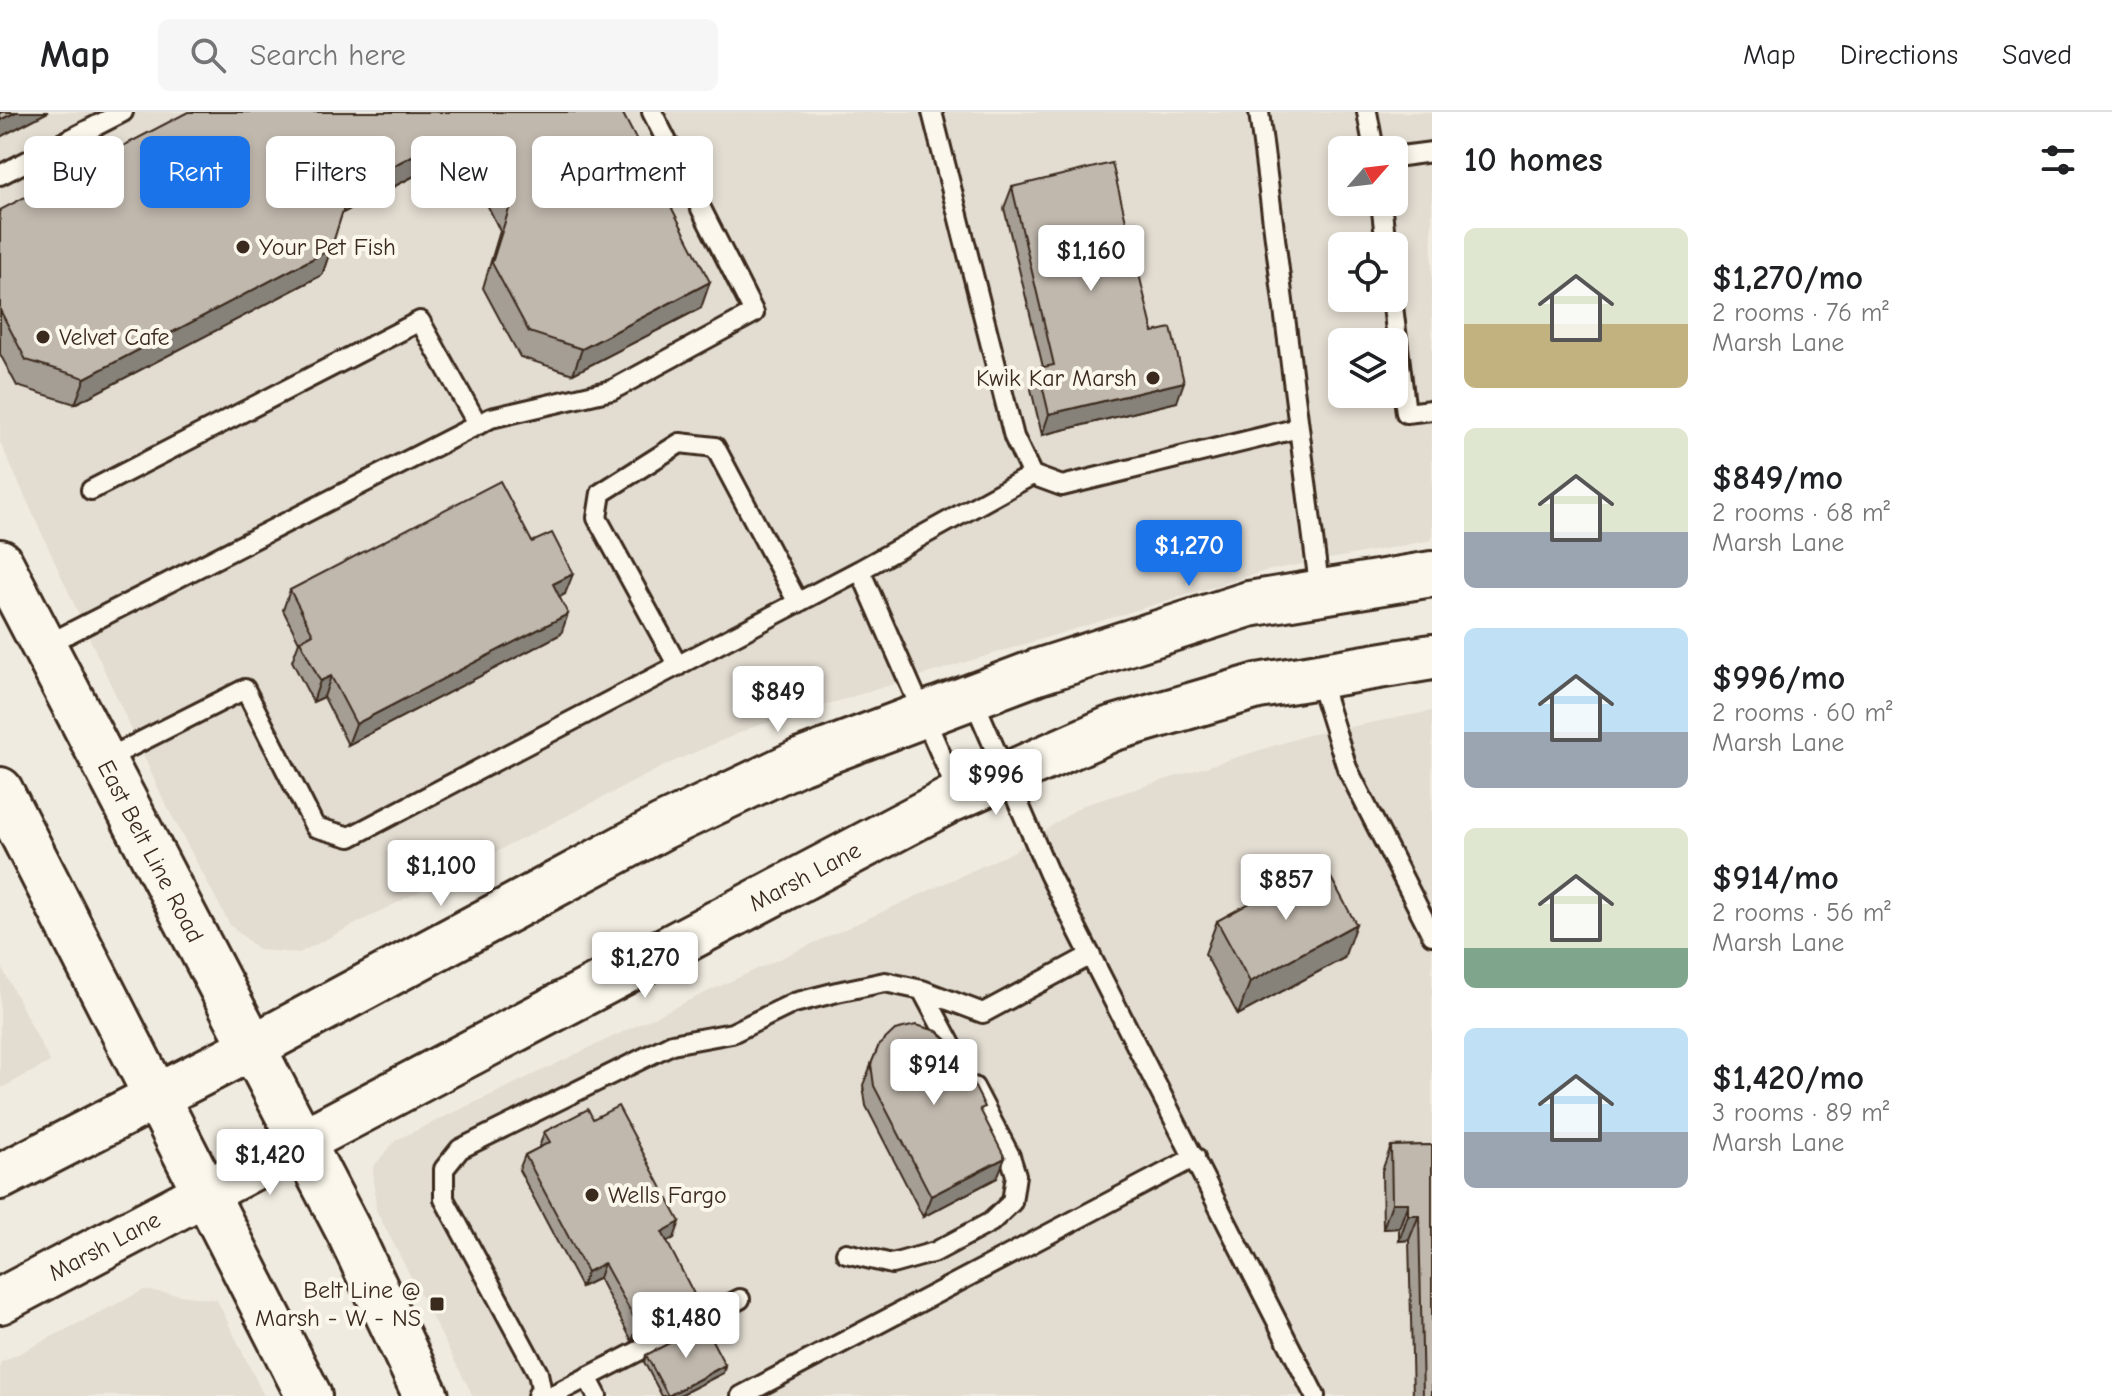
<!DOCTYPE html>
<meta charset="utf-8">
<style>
:root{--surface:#fff;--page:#f6f6f6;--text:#202124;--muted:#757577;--line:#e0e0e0;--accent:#1a73e8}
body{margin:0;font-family:"Comic Neue",sans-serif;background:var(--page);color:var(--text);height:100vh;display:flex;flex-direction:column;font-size:30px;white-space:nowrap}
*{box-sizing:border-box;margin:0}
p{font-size:26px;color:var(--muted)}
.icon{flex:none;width:44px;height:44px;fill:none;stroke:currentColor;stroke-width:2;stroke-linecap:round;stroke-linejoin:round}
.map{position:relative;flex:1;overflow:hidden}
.sheet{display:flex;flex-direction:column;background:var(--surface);width:680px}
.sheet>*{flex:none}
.banner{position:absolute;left:24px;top:24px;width:760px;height:72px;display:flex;gap:16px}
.needle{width:52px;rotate:62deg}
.tools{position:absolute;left:1328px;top:24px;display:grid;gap:16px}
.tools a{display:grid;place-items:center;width:80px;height:80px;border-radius:12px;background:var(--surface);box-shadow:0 4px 12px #0003;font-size:40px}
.price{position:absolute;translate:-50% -68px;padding:0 18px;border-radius:8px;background:#fff;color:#222;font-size:26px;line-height:52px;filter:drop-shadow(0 2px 4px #0008)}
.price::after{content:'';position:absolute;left:50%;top:48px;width:24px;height:18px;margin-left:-12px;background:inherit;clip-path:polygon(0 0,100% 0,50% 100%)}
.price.current{background:var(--accent);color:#fff}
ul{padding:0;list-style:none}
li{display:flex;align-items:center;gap:24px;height:200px;padding:0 32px}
li span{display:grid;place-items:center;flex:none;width:224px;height:160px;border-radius:12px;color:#555}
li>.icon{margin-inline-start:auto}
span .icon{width:96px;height:96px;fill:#fffc;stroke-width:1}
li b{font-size:34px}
h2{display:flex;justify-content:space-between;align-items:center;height:96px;padding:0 32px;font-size:34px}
.pill{padding:0 28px;border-radius:12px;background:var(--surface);box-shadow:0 4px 12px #0003;font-size:28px;line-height:72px}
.pill.current{background:var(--accent);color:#fff}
header{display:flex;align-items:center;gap:48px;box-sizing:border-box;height:112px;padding:0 40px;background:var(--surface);border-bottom:2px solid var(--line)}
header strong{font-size:38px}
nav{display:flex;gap:44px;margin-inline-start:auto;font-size:28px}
.search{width:560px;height:72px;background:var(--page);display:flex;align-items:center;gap:20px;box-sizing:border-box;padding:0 28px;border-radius:12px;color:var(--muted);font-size:30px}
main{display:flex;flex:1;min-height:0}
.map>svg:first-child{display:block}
</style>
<header>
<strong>Map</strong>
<div class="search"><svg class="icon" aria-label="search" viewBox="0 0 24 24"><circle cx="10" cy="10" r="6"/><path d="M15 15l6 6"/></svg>Search here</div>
<nav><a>Map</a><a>Directions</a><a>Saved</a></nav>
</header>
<main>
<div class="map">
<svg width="1432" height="1284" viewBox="0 0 1432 1284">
<rect width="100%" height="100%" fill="#f0ebe0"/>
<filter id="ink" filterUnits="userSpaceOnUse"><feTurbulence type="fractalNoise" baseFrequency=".0125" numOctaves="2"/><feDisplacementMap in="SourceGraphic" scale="16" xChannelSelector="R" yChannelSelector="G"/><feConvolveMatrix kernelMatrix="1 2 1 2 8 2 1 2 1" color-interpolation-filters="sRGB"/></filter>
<g filter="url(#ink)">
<path fill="#e2dcd1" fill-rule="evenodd" d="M0,0h1432v428l-167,31 -512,156 -85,37 -369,189 -40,-3 -29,-25 -66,-124 -164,-359zM1342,38h52v52h-52zM1342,134h52v52h-52zM1342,230h52v52h-52z
M1432,599v685h-959l-97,-186 -3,-43 23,-27 298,-142 319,-146 68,-46 227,-71z
M0,852l50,98 -50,27z
M144,1178l73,10 47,96h-264v-33z"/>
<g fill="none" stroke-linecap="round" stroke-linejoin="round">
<defs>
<path id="lane" d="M932,0l82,325 18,38 30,11 237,-58
M1259,0l61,481
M1367,0l7,38
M1394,45l38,-5
M0,63l123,-63
M1381,90l5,44
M1392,186l14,115 26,-3
M91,378l329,-169 58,104
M860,458l99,226
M44,534l447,-228 121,-28 142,-77 -102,-201
M678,554l-81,-148 4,-25 79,-50 35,4 83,156
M1318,564l29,92 85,167
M972,584l77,178 266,522
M104,648l141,-71 70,138 35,10 510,-267 172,-95
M922,878l40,75
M846,1141l46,11 43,-12 56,-30 21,-20 4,-27 -6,-19 -36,-69
M587,1265l10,19
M537,1284l4,-8 -3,-15 -94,-174v-30l16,-20 212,-105 60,-11 62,-30 43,-11 48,-10 37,8 61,23 108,-58
M551,1284l189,-97
M741,1284l454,-239"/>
<g id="secondary">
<path d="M0,1065l251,-129 411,-221 137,-65 238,-90 212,-68 183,-30"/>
<path id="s1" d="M0,1189l952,-502 159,-70 147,-43 174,-29"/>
</g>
<g id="primary">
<path id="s2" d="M0,450l350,672 76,162"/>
<path d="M0,678l309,606"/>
</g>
</defs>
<use href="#lane" stroke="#3b2a1e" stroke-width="24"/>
<use href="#secondary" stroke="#3b2a1e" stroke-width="50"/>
<use href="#primary" stroke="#3b2a1e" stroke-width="50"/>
<use href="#lane" stroke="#fbf7ec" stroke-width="18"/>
<use href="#secondary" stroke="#fbf7ec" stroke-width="44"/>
<use href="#primary" stroke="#fbf7ec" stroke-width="44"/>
</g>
<path fill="#a59e95" stroke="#3b2a1e" stroke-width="2" d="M622,0l79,196 -128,66 -53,-17 -37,-69 17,-57 -19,-39 -61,-19 -78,40 -20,62 -247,129 -58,-18 -17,-32v-144z
M1012,75l141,145 24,70 -135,33 -11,-46 7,-21 5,-1 -39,-159z
M532,430l33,52 -5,3 1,37 -213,111 -24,-48 -11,5 -21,-41 7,-19 -16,-32 7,-20z
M1217,809l127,37 -106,57 -33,-61z
M879,933l103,69 15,64 -74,39 -57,-111 -3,-21z
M593,1007l81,119 -7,4 23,69 -58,30 -33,-63 -18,9 -62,-117 6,-15 14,-7 5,-16z
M1432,1033v251h-19l-4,-156 -10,1v-13l-16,1 -1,-58 9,-25z
M646,1243l79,10 -2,8 -45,23h-16l-18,-34z"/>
<path fill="#868179" stroke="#3b2a1e" stroke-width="2" d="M16,0h32l-48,25v-17z
M429,35l-9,26 -79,41 9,-26z
M331,137l-9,26 -247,129 10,-26z
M710,170l-9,26 -128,66 9,-25z
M1184,270l-7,20 -135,33 7,-21z
M573,462l-8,20 -20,10 8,-20z
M568,502l-7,20 -213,111 8,-21z
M331,564l-7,21 -11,5 7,-21z
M1356,812l-12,34 -106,57 12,-33z
M1005,1046l-8,20 -74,39 8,-21z
M1392,1091h16l-9,25 -16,1z
M1408,1103h11l-10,25 -10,1z
M680,1110l-6,16 -18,9 6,-15z
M604,1151l-5,15 -18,9 6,-15z
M695,1184l-5,15 -58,30 6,-16z
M725,1253l-2,8 -45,23h-10z"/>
<path fill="#c0b8ad" stroke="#3b2a1e" stroke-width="2" d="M0,0h16l-16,8z
M188,0h434l88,170 -128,67 -53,-17 -37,-69 18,-57 -20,-40 -61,-19 -79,41 -19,61 -246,129 -59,-18 -26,-50v-100z
M1112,51l41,169 18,-4 13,54 -135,32 -11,-46 16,-3 -42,-178z
M500,369l32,61 20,-9 21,41 -20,10 15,30 -212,110 -25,-48 -11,5 -20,-40 13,-7 -23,-44z
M1323,751l33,61 -106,58 -33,-61z
M916,913l21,6 17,15 31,61 -5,2 25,49 -74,38 -57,-110 -3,-22 8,-19 16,-15z
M618,994l62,116 -18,10 33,64 -57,29 -34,-62 -17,9 -62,-117 25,-13 -6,-10 44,-23 5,10z
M1432,1033v251h-9l-4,-181h-11v-12h-16l-1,-57z
M704,1213l21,40 -57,31 -22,-41z"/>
</g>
<g fill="#3b2a1e" stroke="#fbf7ec" stroke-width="3">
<circle cx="243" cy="135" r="8"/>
<circle cx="43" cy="225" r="8"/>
<circle cx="1153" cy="266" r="8"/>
<circle cx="592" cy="1083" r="8"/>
<rect x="429" y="1184" width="16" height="16" rx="4"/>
</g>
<g text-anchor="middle" stroke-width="8" stroke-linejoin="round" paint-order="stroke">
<g font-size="24" fill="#3b2a1e" stroke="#fbf7ec" text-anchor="start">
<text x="259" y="143">Your Pet Fish</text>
<text x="59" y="233">Velvet Cafe</text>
<text x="1137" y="274" text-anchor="end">Kwik Kar Marsh</text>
<text x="608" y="1091">Wells Fargo</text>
<text x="421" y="1186" text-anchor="end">Belt Line @<tspan x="421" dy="28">Marsh - W - NS</tspan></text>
</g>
<g font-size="24" fill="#3b2a1e" stroke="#fbf7ec">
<text dy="8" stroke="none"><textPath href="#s2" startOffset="326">East Belt Line Road</textPath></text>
<text dy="8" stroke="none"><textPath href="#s1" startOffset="910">Marsh Lane</textPath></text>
<text dy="8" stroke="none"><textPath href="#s1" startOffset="118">Marsh Lane</textPath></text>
</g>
</g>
</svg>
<div class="tools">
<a><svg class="needle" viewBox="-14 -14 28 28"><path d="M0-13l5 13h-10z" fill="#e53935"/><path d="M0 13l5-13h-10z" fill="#757577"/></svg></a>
<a><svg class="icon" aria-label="locate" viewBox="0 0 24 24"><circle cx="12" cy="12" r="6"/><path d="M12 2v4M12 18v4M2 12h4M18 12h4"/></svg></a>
<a><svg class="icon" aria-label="layers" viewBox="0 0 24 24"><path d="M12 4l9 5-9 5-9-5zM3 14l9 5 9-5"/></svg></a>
</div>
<b class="price" style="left:1091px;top:181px">$1,160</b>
<b class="price current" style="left:1189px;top:476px">$1,270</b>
<b class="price" style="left:778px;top:622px">$849</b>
<b class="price" style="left:996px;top:705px">$996</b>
<b class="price" style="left:441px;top:796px">$1,100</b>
<b class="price" style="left:1286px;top:810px">$857</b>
<b class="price" style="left:645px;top:888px">$1,270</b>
<b class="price" style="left:934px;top:995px">$914</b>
<b class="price" style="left:270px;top:1085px">$1,420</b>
<b class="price" style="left:686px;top:1248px">$1,480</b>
<div class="banner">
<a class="pill">Buy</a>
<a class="pill current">Rent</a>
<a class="pill">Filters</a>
<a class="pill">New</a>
<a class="pill">Apartment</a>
</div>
</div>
<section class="sheet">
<h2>10 homes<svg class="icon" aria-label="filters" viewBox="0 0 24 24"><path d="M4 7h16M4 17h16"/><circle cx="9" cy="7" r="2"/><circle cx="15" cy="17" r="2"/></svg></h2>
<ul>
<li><span style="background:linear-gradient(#dfe7d0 60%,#c2b280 0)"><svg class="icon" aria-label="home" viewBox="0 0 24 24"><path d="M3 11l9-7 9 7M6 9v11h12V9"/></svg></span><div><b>$1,270/mo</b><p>2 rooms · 76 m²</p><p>Marsh Lane</p></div></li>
<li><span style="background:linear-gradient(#dfe7d0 65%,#9aa5b1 0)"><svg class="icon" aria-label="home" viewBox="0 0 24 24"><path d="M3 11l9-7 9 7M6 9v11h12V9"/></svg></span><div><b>$849/mo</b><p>2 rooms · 68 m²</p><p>Marsh Lane</p></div></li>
<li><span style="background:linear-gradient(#bfe0f5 65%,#9aa5b1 0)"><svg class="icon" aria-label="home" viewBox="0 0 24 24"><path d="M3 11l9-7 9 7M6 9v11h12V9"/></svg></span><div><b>$996/mo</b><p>2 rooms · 60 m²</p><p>Marsh Lane</p></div></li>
<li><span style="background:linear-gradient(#dfe7d0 75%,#7fa58c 0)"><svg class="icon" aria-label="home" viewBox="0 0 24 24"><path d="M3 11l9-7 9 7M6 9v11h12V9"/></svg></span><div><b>$914/mo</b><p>2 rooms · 56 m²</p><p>Marsh Lane</p></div></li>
<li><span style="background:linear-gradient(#bfe0f5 65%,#9aa5b1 0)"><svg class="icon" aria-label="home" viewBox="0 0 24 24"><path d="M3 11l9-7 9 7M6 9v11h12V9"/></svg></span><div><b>$1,420/mo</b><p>3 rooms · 89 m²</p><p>Marsh Lane</p></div></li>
</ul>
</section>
</main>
